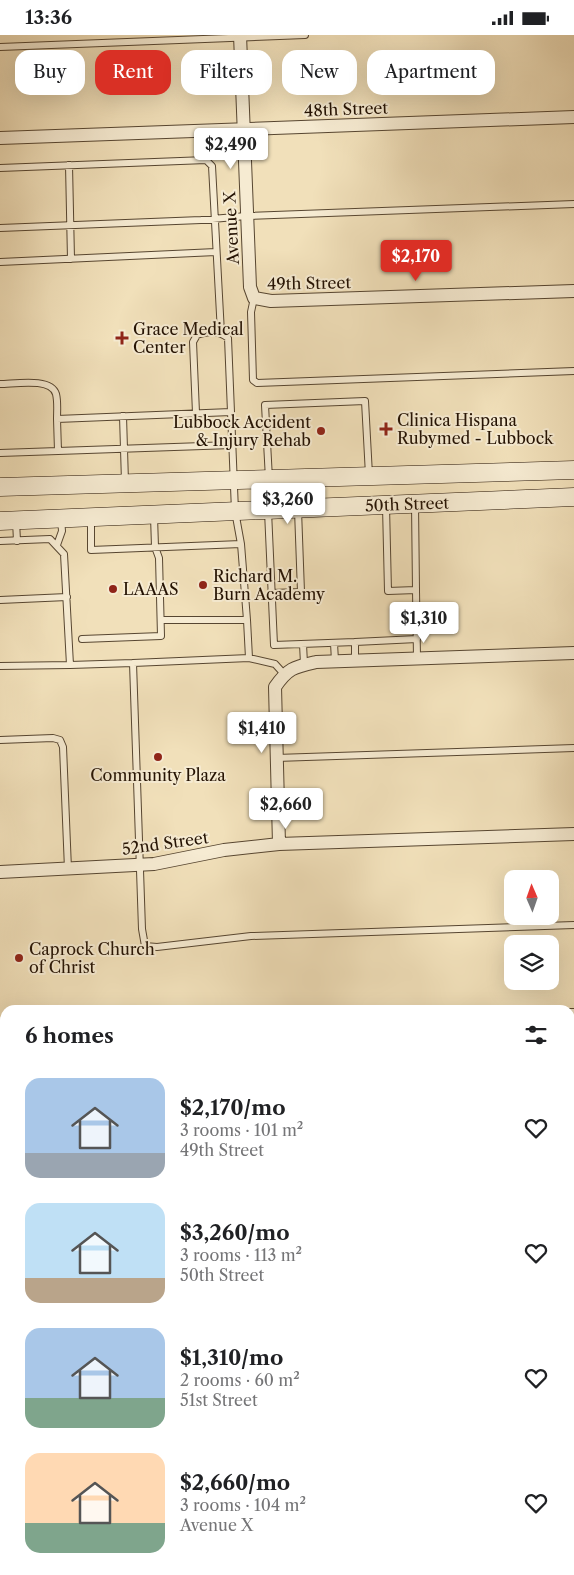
<!DOCTYPE html>
<meta charset="utf-8">
<style>
:root{--surface:#fff;--page:#f6f6f6;--text:#202124;--muted:#757577;--accent:#d93025}
body{margin:0;font-family:"Libre Caslon Text",serif;background:var(--page);color:var(--text);height:100vh;display:flex;flex-direction:column;font-size:19px;white-space:nowrap}
*{box-sizing:border-box;margin:0}
p{font-size:16px;color:var(--muted)}
.icon{flex:none;width:28px;height:28px;fill:none;stroke:currentColor;stroke-width:2;stroke-linecap:round;stroke-linejoin:round}
.map{position:relative;flex:1;overflow:hidden}
.panel{position:absolute;left:0px;top:970px;width:575px;height:570px;display:flex;flex-direction:column;background:var(--surface);border-radius:15px 15px 0 0;box-shadow:0 5px 20px #0002}
.panel>*{flex:none}
.guide{position:absolute;left:15px;top:15px;width:545px;height:45px;display:flex;gap:10px}
.needle{width:32px;rotate:358deg}
.tools{position:absolute;left:504px;top:835px;display:grid;gap:10px}
.tools a{display:grid;place-items:center;width:55px;height:55px;border-radius:10px;background:var(--surface);box-shadow:0 5px 20px #0002;font-size:25px}
.price{position:absolute;translate:-50% -42px;padding:0 11px;border-radius:5px;background:#fff;color:#222;font-size:16px;line-height:32px;filter:drop-shadow(0 1px 2px #0008)}
.price::after{content:'';position:absolute;left:50%;top:30px;width:15px;height:11px;margin-left:-8px;background:inherit;clip-path:polygon(0 0,100% 0,50% 100%)}
.price.selected{background:var(--accent);color:#fff}
ul{padding:0;list-style:none}
li{display:flex;align-items:center;gap:15px;height:125px;padding:0 25px}
li span{display:grid;place-items:center;flex:none;width:140px;height:100px;border-radius:15px;color:#555}
li>.icon{margin-inline-start:auto}
span .icon{width:60px;height:60px;fill:#fffc;stroke-width:1}
li b{font-size:21px}
h2{display:flex;justify-content:space-between;align-items:center;height:60px;padding:0 25px;font-size:21px}
.tag{padding:0 18px;border-radius:15px;background:var(--surface);box-shadow:0 5px 20px #0002;font-size:18px;line-height:45px}
.tag.selected{background:var(--accent);color:#fff}
.status{display:flex;justify-content:space-between;align-items:center;height:35px;padding:0 25px;background:var(--surface);direction:ltr}
.status svg{height:14px;fill:currentColor}
.map>svg:first-child{display:block}
</style>
<div class="status"><b>13:36</b><svg viewBox="0 0 49 12"><path d="M0 12V9h3v3zM5 12V6h3v6zM10 12V3h3v9zM15 12V0h3v12zM26 1h20v11H26zM47 4h2v5h-2z"/></svg></div>
<div class="map">
<svg width="574" height="1540" viewBox="0 0 574 1540">
<rect width="100%" height="100%" fill="#f1e0ba"/>
<filter id="stains"><feTurbulence type="fractalNoise" baseFrequency=".004" numOctaves="4"/><feColorMatrix values="0 0 0 0 .2 0 0 0 0 .09 0 0 0 0 .02 0 0 0 .5 -.17"/></filter>
<radialGradient id="worn" r=".72"><stop offset=".6" stop-color="#630" stop-opacity="0"/><stop offset="1" stop-color="#630" stop-opacity=".3"/></radialGradient>
<g fill="none" stroke-linecap="round" stroke-linejoin="round">
<defs>
<path id="service" d="M0,12l305,-12
M69,130l2,94
M0,133l206,-8 6,6 9,167
M0,193l201,-8 45,-4 328,-12
M0,227l216,-10
M254,263l-3,14 2,68 4,3 317,-12
M0,349c14,0 51,-7 56,10 2,8 1,17 1,25l174,-7
M123,381l2,66
M58,416l174,-6
M0,418l58,-2 -1,-32
M269,444l-4,-74 100,-4 4,74
M386,471l2,85 28,-1 -1,-86
M268,476l6,134 81,-3
M91,483v32l150,-6 -6,-33 -7,-173c-10,-8 -19,-7 -31,-3l-4,7 3,71
M16,486l1,20
M0,506l50,-2 14,15 6,111 63,-2 9,266 3,17 12,1 94,-11 323,-11
M57,510l5,-14 -1,-12
M416,555l1,68
M272,558l29,-1 -3,-82
M0,565l67,-3
M161,585h86l-6,-76
M247,585l2,38
M82,604l79,-3 -2,-78 -4,-11 -1,-31
M334,608l1,18
M303,609l1,20
M355,625v-18l62,-3
M133,628l116,-5 26,6 9,10
M0,631l70,-1
M0,705l53,-2 7,2 3,7 5,122
M276,723l298,-10
M570,1070h4
M570,1249h4
M0,1269h5
M570,1429h4
M0,1449h5"/>
<path id="minor" d="M240,0l10,252 4,11 17,3 303,-10
M0,103l574,-21
M279,809l-4,-157c13,-19 19,-20 41,-25l258,-9
M0,837l154,-8 70,-14 55,-6 295,-10
M570,980h4
M0,1000h5
M570,1161h4
M0,1180h5
M570,1339h4
M0,1360l5,-1
M570,1518h4
M0,1538l87,-3"/>
<path id="secondary" d="M0,452l574,-17
M0,486l574,-24"/>
</defs>
<use href="#service" stroke="#574631" stroke-width="8"/>
<use href="#minor" stroke="#574631" stroke-width="14"/>
<use href="#secondary" stroke="#241203" stroke-width="19"/>
<use href="#service" stroke="#f6ebd2" stroke-width="6"/>
<use href="#minor" stroke="#f6ebd2" stroke-width="12"/>
<use href="#secondary" stroke="#f6ebd2" stroke-width="18"/>
</g>
<g fill="#8f2418" stroke="#f6ebd2" stroke-width="2">
<path d="M119.5 295.5h5v5h5v5h-5v5h-5v-5h-5v-5h5z"/>
<path d="M383.5 386.5h5v5h5v5h-5v5h-5v-5h-5v-5h5z"/>
<circle cx="321" cy="396" r="5"/>
<circle cx="203" cy="550" r="5"/>
<circle cx="113" cy="554" r="5"/>
<circle cx="158" cy="722" r="5"/>
<circle cx="19" cy="923" r="5"/>
</g>
<g text-anchor="middle" stroke-width="4" stroke-linejoin="round" paint-order="stroke">
<g font-size="16" fill="#241203" stroke="#f6ebd2">
<text transform="translate(346 74) rotate(-2)" y="6">48th Street</text>
<text transform="translate(231 193) rotate(-93)" y="6">Avenue X</text>
<text transform="translate(309 248) rotate(-1)" y="6">49th Street</text>
<text transform="translate(407 469) rotate(-2)" y="6">50th Street</text>
<text transform="translate(165 808) rotate(-8)" y="6">52nd Street</text>
</g>
<g font-size="16" fill="#241203" stroke="#f6ebd2" text-anchor="start">
<text x="133" y="300">Grace Medical<tspan x="133" dy="18">Center</tspan></text>
<text x="397" y="391">Clinica Hispana<tspan x="397" dy="18">Rubymed - Lubbock</tspan></text>
<text x="311" y="393" text-anchor="end">Lubbock Accident<tspan x="311" dy="18">&amp; Injury Rehab</tspan></text>
<text x="213" y="547">Richard M.<tspan x="213" dy="18">Burn Academy</tspan></text>
<text x="123" y="560">LAAAS</text>
<text x="158" y="746" text-anchor="middle">Community Plaza</text>
<text x="29" y="920">Caprock Church<tspan x="29" dy="18">of Christ</tspan></text>
</g>
</g>
<rect width="100%" height="100%" filter="url(#stains)"/>
<rect width="100%" height="100%" fill="url(#worn)"/>
</svg>
<div class="tools">
<a><svg class="needle" viewBox="-14 -14 28 28"><path d="M0-13l5 13h-10z" fill="#e53935"/><path d="M0 13l5-13h-10z" fill="#757577"/></svg></a>
<a><svg class="icon" aria-label="layers" viewBox="0 0 24 24"><path d="M12 4l9 5-9 5-9-5zM3 14l9 5 9-5"/></svg></a>
</div>
<b class="price" style="left:231px;top:135px">$2,490</b>
<b class="price selected" style="left:416px;top:247px">$2,170</b>
<b class="price" style="left:288px;top:490px">$3,260</b>
<b class="price" style="left:424px;top:609px">$1,310</b>
<b class="price" style="left:262px;top:719px">$1,410</b>
<b class="price" style="left:286px;top:795px">$2,660</b>
<div class="guide">
<a class="tag">Buy</a>
<a class="tag selected">Rent</a>
<a class="tag">Filters</a>
<a class="tag">New</a>
<a class="tag">Apartment</a>
</div>
<section class="panel">
<h2>6 homes<svg class="icon" aria-label="filters" viewBox="0 0 24 24"><path d="M4 7h16M4 17h16"/><circle cx="9" cy="7" r="2"/><circle cx="15" cy="17" r="2"/></svg></h2>
<ul>
<li><span style="background:linear-gradient(#a9c7e8 75%,#9aa5b1 0)"><svg class="icon" aria-label="home" viewBox="0 0 24 24"><path d="M3 11l9-7 9 7M6 9v11h12V9"/></svg></span><div><b>$2,170/mo</b><p>3 rooms · 101 m²</p><p>49th Street</p></div><svg class="icon" aria-label="heart" viewBox="0 0 24 24"><path d="M12 20l-8-8c-3-5 5-10 8-4 3-6 11-1 8 4z"/></svg></li>
<li><span style="background:linear-gradient(#bfe0f5 75%,#b9a48a 0)"><svg class="icon" aria-label="home" viewBox="0 0 24 24"><path d="M3 11l9-7 9 7M6 9v11h12V9"/></svg></span><div><b>$3,260/mo</b><p>3 rooms · 113 m²</p><p>50th Street</p></div><svg class="icon" aria-label="heart" viewBox="0 0 24 24"><path d="M12 20l-8-8c-3-5 5-10 8-4 3-6 11-1 8 4z"/></svg></li>
<li><span style="background:linear-gradient(#a9c7e8 70%,#7fa58c 0)"><svg class="icon" aria-label="home" viewBox="0 0 24 24"><path d="M3 11l9-7 9 7M6 9v11h12V9"/></svg></span><div><b>$1,310/mo</b><p>2 rooms · 60 m²</p><p>51st Street</p></div><svg class="icon" aria-label="heart" viewBox="0 0 24 24"><path d="M12 20l-8-8c-3-5 5-10 8-4 3-6 11-1 8 4z"/></svg></li>
<li><span style="background:linear-gradient(#ffd9b3 70%,#7fa58c 0)"><svg class="icon" aria-label="home" viewBox="0 0 24 24"><path d="M3 11l9-7 9 7M6 9v11h12V9"/></svg></span><div><b>$2,660/mo</b><p>3 rooms · 104 m²</p><p>Avenue X</p></div><svg class="icon" aria-label="heart" viewBox="0 0 24 24"><path d="M12 20l-8-8c-3-5 5-10 8-4 3-6 11-1 8 4z"/></svg></li>
</ul>
</section>
</div>
